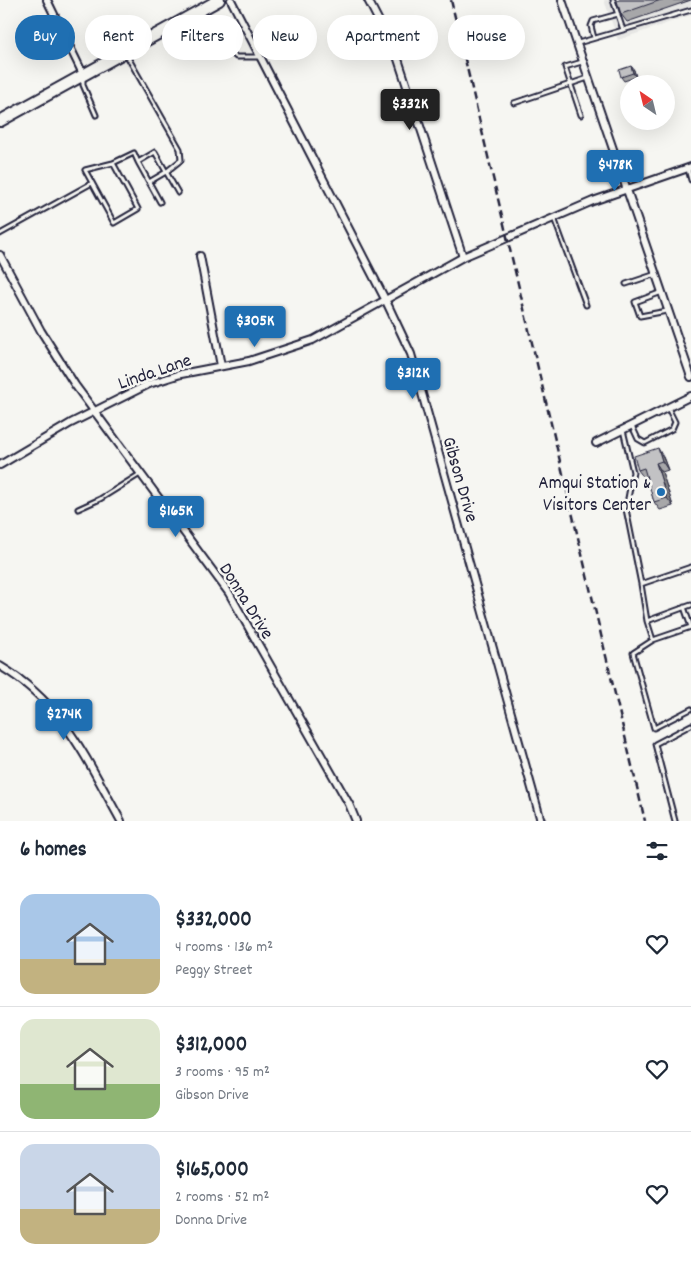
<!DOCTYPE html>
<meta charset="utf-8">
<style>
:root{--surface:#fff;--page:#f2f2f3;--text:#1f2937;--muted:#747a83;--line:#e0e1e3;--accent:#1f6fb2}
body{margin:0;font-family:Dekko,sans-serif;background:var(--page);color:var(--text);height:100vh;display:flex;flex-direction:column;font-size:19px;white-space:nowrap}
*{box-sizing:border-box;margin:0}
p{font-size:16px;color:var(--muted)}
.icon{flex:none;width:28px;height:28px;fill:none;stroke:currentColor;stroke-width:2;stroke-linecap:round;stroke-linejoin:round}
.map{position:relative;height:821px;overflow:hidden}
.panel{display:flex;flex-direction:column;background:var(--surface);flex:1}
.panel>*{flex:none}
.hud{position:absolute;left:15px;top:15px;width:661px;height:45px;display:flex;gap:10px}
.needle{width:32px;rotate:325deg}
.tools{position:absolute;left:620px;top:75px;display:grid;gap:10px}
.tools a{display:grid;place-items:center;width:55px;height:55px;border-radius:50%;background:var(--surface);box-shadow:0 5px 20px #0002;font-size:25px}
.price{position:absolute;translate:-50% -42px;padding:0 11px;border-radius:5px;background:var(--accent);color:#fff;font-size:16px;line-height:32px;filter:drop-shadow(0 1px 2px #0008)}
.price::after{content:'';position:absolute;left:50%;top:30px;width:15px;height:11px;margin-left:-8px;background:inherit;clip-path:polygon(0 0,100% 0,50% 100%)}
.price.selected{background:#222;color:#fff}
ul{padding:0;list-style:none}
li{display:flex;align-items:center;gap:15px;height:125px;padding:0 20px}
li+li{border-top:1px solid var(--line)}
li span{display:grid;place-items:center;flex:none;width:140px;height:100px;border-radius:15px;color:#555}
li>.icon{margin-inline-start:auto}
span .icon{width:60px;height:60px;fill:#fffc;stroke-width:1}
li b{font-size:21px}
h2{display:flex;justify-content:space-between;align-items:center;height:60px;padding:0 20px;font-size:21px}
.pill{padding:0 18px;border-radius:22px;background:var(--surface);box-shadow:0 5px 20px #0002;font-size:18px;line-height:45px}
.pill.selected{background:var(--accent);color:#fff}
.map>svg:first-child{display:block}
</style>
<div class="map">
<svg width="691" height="821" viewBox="0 0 691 821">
<rect width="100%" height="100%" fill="#f6f6f2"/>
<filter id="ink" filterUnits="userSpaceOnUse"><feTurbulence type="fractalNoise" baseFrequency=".02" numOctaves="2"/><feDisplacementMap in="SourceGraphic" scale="10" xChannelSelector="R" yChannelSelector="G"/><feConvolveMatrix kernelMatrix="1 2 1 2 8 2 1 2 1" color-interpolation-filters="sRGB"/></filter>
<g filter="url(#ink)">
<path fill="#e6e6e4" d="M604,0h87v15l-73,25z"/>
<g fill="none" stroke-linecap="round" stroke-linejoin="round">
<defs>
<path id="lane" d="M613,0l10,30 68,-20
M183,21l8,16c20,-4 31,7 45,20h25
M594,38l-3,-12 2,-5 25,-7
M29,41l30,-17
M578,43l45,-13
M126,54l54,95 1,11 -15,12 -17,10
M83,77v8l13,30
M514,103l74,-25
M581,115l-16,-48 17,-5
M138,162l22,40
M113,163l25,46 -24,14 -29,-53z
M113,163l21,-10 4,9 17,-10 23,41
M688,169l3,11
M554,218l32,87
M0,234l92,-51
M626,284l30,-10
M662,292l-27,10 5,14 27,-5
M632,426l6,13 7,4 27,-14 3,-7 -7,-14
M623,430l10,42 -7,37 15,75
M78,509l22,-10 40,-25
M691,605l-44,16 6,19 -20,13 21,75 37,-19
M684,607l7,20
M647,621l-6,-37 50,-17
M653,640l38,-13
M675,821l-20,-77 36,-19"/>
<path id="street" d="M47,0l36,74
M231,0l155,301 25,53 130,467
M368,0l29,56 66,201
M562,0l129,377
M0,255l41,76 34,54 154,208 120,211 7,17
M200,256l21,110
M596,443l95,-47
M0,465l71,-42 78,-39 32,-10 68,-13 64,-21 150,-83 130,-56 98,-34
M0,666c64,38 86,93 121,155"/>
<path id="primary" d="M0,121l219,-121"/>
</defs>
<use href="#lane" stroke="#22223b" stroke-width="7"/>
<use href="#street" stroke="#22223b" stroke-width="10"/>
<use href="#primary" stroke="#22223b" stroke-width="14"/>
<use href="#lane" stroke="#f6f6f2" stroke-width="3"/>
<use href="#street" stroke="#f6f6f2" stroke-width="6"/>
<use href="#primary" stroke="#f6f6f2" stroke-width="10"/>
<path stroke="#22223b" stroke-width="2.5" stroke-dasharray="8 4" stroke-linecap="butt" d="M451,0l194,821"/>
</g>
<path fill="#a7a7a9" stroke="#22223b" d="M619,0h72l-64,22 -6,-8z
M631,66l3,4 2,7 -12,4 -3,-4z
M663,457l5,13 -6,2 11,34 -13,4 -6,-8 -7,-25 -3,1 -6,-8z"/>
<path fill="#888889" stroke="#22223b" d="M631,66l3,4 2,7 -3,-4z
M658,448l5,9 5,13 -6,-9z
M656,463l6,9 11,34 -6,-8z"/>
<path fill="#c2c2c4" stroke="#22223b" d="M619,0h42l-40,14 -4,-13z
M631,66l2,7 -12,4 -2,-7z
M658,448l4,13 -6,2 11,35 -13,4 -10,-34 -6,2 -4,-14z"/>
</g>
<circle fill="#1f6fb2" stroke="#f6f6f2" stroke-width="2" cx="661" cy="492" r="5"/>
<g text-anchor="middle" stroke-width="5" stroke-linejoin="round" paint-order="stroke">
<g font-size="19" fill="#22223b" stroke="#f6f6f2">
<text transform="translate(154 370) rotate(-19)" y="7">Linda Lane</text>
<text transform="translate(462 479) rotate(74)" y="7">Gibson Drive</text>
<text transform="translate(248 600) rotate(58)" y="7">Donna Drive</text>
</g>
<g font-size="19" fill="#22223b" stroke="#f6f6f2" text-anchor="end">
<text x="651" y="488">Amqui Station &amp;<tspan x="651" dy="22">Visitors Center</tspan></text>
</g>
</g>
</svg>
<div class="tools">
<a><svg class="needle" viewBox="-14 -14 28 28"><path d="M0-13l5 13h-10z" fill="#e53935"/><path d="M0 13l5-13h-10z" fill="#747a83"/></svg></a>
</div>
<b class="price selected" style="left:410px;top:131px">$332K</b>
<b class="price" style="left:615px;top:192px">$478K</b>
<b class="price" style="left:255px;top:348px">$305K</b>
<b class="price" style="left:413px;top:400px">$312K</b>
<b class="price" style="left:176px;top:538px">$165K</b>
<b class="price" style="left:64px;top:741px">$274K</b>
<div class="hud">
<a class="pill selected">Buy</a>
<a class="pill">Rent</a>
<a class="pill">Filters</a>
<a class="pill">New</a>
<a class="pill">Apartment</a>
<a class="pill">House</a>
</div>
</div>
<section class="panel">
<h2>6 homes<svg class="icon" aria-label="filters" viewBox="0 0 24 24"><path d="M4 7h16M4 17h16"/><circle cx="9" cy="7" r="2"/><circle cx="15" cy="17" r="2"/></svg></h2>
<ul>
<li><span style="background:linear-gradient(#a9c7e8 65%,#c2b280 0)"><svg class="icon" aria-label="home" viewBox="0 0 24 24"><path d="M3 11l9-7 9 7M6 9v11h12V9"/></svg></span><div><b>$332,000</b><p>4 rooms · 136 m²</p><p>Peggy Street</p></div><svg class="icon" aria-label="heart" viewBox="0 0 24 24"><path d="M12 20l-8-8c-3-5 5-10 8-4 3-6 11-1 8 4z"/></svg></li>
<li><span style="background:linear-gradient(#dfe7d0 65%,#8fb573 0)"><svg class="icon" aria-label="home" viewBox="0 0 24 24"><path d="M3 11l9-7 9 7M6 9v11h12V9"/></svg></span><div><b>$312,000</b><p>3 rooms · 95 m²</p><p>Gibson Drive</p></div><svg class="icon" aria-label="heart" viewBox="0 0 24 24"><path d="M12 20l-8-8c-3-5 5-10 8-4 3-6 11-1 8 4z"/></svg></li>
<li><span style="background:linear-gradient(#c9d6e8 65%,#c2b280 0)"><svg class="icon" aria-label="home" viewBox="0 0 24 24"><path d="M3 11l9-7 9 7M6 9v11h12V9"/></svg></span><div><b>$165,000</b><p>2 rooms · 52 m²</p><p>Donna Drive</p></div><svg class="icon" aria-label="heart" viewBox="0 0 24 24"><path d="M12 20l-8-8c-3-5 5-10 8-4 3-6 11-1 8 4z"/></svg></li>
</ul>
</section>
